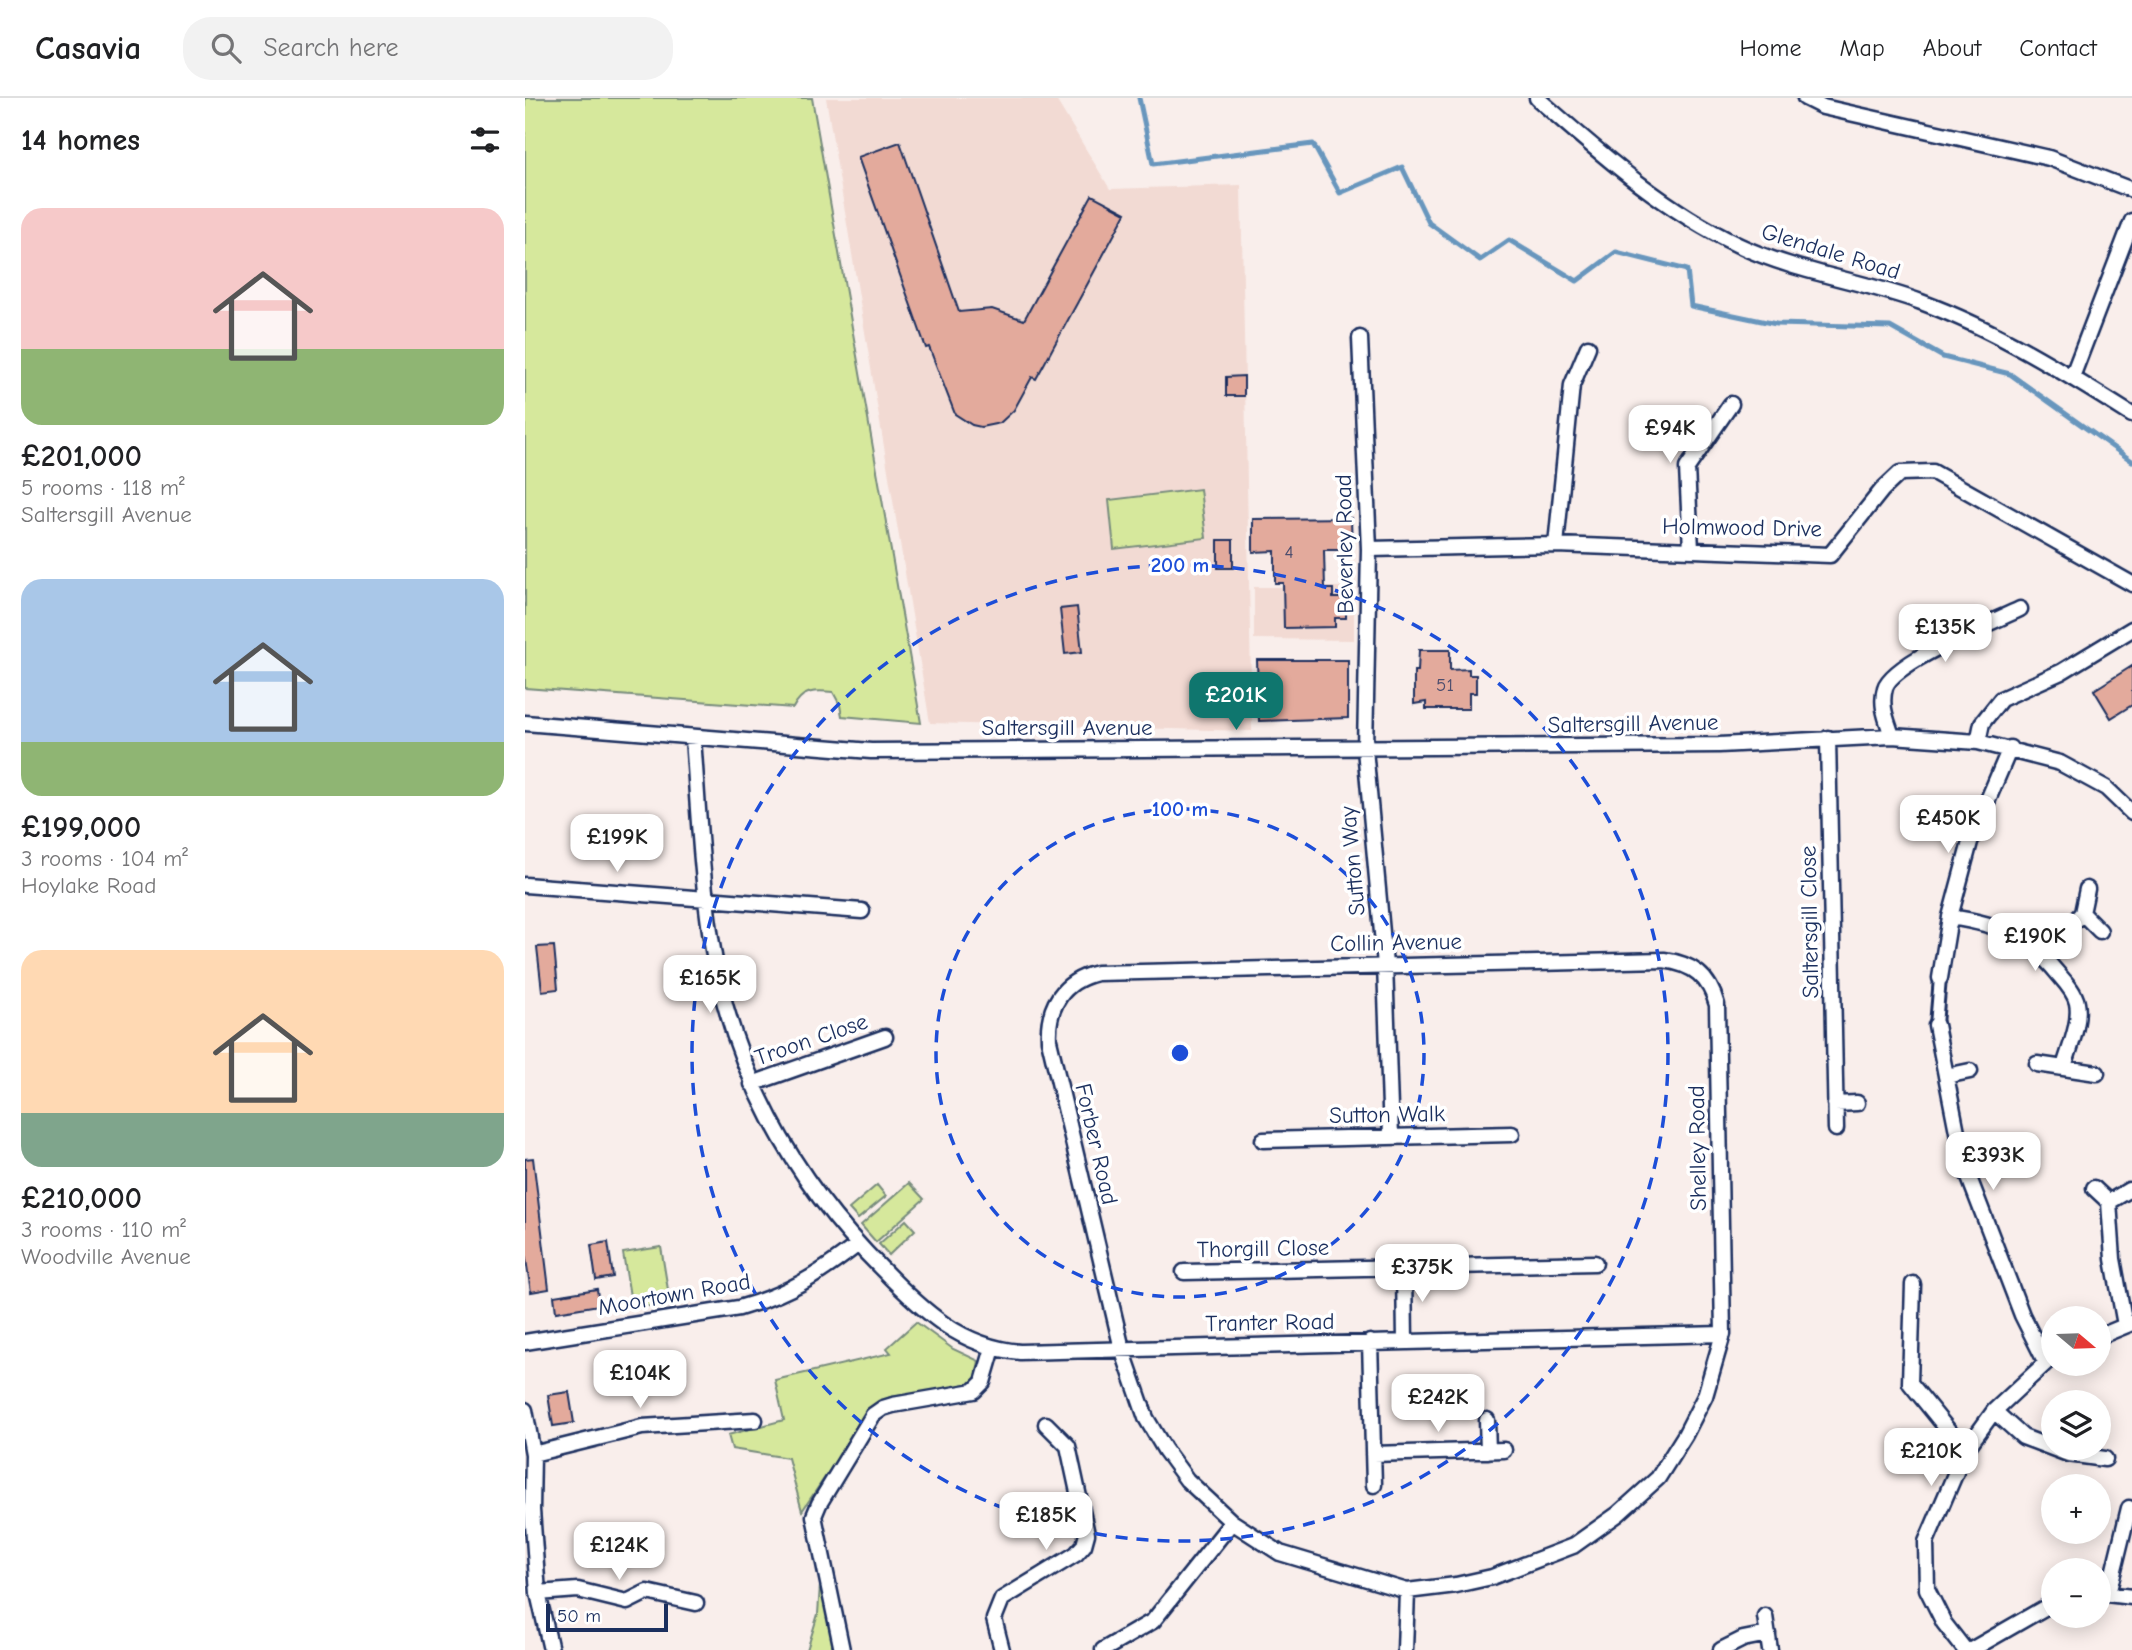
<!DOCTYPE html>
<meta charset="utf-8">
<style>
:root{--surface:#fff;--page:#f2f2f2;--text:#202124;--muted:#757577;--line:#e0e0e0;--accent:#0f766e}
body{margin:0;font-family:"Comic Neue",sans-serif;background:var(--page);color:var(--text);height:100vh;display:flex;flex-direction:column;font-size:26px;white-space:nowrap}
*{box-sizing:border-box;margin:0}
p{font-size:23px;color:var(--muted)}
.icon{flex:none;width:38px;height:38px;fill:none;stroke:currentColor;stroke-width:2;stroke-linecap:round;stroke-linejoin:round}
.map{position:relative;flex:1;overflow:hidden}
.side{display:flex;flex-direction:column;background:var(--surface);width:525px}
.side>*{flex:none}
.needle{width:46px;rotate:109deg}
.buttons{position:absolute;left:1516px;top:1208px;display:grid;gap:14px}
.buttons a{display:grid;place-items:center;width:70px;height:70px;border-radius:50%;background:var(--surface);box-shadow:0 4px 18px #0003;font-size:35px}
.scale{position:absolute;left:21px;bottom:18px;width:122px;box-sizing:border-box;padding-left:7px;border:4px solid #1b2f5e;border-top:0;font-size:19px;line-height:24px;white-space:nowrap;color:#1b2f5e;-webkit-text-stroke:5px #fff;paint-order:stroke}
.price{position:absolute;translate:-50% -60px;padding:0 16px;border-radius:14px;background:#fff;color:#222;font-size:23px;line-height:46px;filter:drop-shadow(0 2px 4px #0008)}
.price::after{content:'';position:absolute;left:50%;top:42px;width:21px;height:16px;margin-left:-10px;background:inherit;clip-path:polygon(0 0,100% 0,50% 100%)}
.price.current{background:var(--accent);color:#fff}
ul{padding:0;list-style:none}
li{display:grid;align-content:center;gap:14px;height:371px;padding:0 21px}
li span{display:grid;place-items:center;height:217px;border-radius:21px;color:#555}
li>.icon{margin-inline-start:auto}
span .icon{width:126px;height:126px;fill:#fffc;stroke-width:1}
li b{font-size:30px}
h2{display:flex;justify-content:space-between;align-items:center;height:84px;padding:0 21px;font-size:30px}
header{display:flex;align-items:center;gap:42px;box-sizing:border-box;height:98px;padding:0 35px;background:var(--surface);border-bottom:2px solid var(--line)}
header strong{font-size:33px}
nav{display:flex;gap:38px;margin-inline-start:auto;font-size:24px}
.search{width:490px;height:63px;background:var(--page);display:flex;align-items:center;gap:18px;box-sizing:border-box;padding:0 24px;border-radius:28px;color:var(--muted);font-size:26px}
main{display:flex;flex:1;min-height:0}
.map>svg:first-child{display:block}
</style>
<header>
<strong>Casavia</strong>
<div class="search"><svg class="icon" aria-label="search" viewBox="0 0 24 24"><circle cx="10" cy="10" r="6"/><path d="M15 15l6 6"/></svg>Search here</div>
<nav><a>Home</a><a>Map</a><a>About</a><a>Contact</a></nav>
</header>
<main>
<section class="side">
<h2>14 homes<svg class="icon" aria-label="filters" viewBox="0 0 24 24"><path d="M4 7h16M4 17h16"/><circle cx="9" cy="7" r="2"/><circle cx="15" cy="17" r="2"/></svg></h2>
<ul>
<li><span style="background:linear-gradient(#f6c9c9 65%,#8fb573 0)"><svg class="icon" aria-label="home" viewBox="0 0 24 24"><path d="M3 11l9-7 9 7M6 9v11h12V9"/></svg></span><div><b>£201,000</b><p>5 rooms · 118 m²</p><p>Saltersgill Avenue</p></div></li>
<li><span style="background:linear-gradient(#a9c7e8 75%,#8fb573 0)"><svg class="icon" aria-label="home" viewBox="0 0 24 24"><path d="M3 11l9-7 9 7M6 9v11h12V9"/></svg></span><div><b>£199,000</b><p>3 rooms · 104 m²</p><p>Hoylake Road</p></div></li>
<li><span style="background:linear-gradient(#ffd9b3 75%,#7fa58c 0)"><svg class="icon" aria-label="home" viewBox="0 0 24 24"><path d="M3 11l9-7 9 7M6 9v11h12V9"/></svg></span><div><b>£210,000</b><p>3 rooms · 110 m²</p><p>Woodville Avenue</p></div></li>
</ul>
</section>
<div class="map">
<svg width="1607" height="1552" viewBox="0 0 1607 1552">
<rect width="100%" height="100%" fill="#f9eeeb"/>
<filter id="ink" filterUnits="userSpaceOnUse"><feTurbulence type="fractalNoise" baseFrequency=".0143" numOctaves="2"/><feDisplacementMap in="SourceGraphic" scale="14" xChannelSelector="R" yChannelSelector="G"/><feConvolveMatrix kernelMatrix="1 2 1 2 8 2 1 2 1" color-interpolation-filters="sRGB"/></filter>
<g filter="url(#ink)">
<path fill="#f2dad3" d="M301,0h229l55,91 131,-4 11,546 -322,-8z
M729,489h100v53l-100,-1z"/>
<path fill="#d6e89c" stroke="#788c7d" stroke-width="2" d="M0,0h287l109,625 -79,-7 -2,-11 -7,-13c-19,-2 -31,-2 -40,16l-268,-20z
M675,391l6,49 -92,11 -5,-49z
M384,1085l15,16 -48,43 -15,-17z
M352,1087l9,11 -28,23 -9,-10z
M381,1122l9,10 -26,25 -10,-11z
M136,1149l9,55 -38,7 -9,-56z
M391,1224l37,27 26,12 -4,20 -10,6 -75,10 -16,8 -72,106 -14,-53 -56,-9 -4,-14 56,-15 -9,-40 116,-27 -4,-5z
M295,1487l15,65h-28l11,-36z"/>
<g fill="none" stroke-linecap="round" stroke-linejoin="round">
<path stroke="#6796bd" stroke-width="5" d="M614,0l14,66 160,-20 27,49 62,-26 27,56 51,37 29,-20 68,41 39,-29 71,18 4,36 85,18 114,3 53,30 67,17 122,87"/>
</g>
<path fill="#e3aa9c" stroke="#1b2f5e" stroke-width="2" d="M375,44l59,170 33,-3 32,11 68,-125 34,18 -90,166 -4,-2 -18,33 -14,13 -19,4 -9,-2 -17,-11 -26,-67 -3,1 -68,-191z
M719,278v20h-18v-19z
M826,420l1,32h-28l1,39h8v9h13v20h-11v9l-51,1 -1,-45h-8v-32l-22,1v-33z
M693,442h15v28h-15z
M552,509l5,45 -17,2 -5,-45z
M894,552h31v20l19,-1v6h7v18h-7v16h-43v-7l-12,2v-33h4z
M732,562h91v58l-89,3z
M1607,568v39l-21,13 -17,-28z
M29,848l4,43 -16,2 -5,-44z
M8,1060l16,131 -18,3 -6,-39v-94z
M83,1144l5,35 -17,3 -5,-35z
M72,1191l2,16 -43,7 -2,-16z
M44,1294l5,31 -21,3 -5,-31z"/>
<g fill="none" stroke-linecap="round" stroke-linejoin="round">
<defs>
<path id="pedestrian" d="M1411,927l4,-47"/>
<path id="minor" d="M1012,0c63,55 125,111 201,147 59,28 123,35 183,57 76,28 143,70 211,113
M1280,0l18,9 226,51 83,32
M835,240l9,211 -4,200 20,216 6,171
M1547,279l60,-156
M1031,447l16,-160 16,-38
M844,451l187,-4 274,10 52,-65 18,-17 33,-1 199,112
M1166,451l-4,-81 44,-64
M0,625l346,28 848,-6 173,-9 86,6 82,21 46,25 26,25
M1367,638c-5,-16 -12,-30 -7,-48 7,-26 108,-66 135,-79
M168,640c5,67 8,134 18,200 19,128 81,242 172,332 39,40 78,77 137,82l703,-18
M1303,640l8,391
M1453,644l4,-19 19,-24 60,-27 71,-43
M0,787l337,26
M1562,791l-5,24 18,18
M1425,819c52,8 76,17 110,59 7,8 15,17 17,27 4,19 -8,46 -13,64
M1518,857l39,-42
M1139,862c29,4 45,16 53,45l6,329 -18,62 -20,39 -27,43 -40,36 -45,32 -81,31 -36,8 -49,6 -127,-38 -48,-31 -45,-42 -22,-30 -19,-32 -24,-69 -73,-309c-2,-34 14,-59 48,-67z
M1415,880l10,-61 20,-75 40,-94
M1411,927l27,137 59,153 23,46
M1512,966l60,9
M1421,978l24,-5
M227,986l133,-47
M1310,1006l22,-1
M738,1042l249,-6
M1569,1090l15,14 4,57 12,66
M1584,1104l20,-12
M879,1170l1,74
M659,1174l411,-9
M1388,1186l-3,99 55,68
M1573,1239l34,-14
M0,1244l214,-34c49,-14 78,-32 118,-63
M845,1244l4,143
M0,1312l8,44 -1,56 6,83 13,57
M1469,1313l29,26 45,17 37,5
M962,1322l1,31
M8,1356l109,-27 113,-7
M848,1356l131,-4
M13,1495l40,-3 49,12 20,-10 49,11
M1573,1495l34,4
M1583,1496l21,-86
M1240,1518l5,34
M317,1552l-28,-134 5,-12 54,-89 10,-7 10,-3 81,-14 9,-9 10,-34
M477,1552l-8,-31 8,-20 74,-45 8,-9 3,-11 -19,-88 -22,-22
M578,1552l50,-29 79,-99
M880,1552l2,-59
M1196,1552l22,-11 25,-5
M1440,1552l-21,-27 -17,-34 -1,-47 39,-91 29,-40 57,-53
M1446,1552l82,-47"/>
</defs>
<use href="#pedestrian" stroke="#1b2f5e" stroke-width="16"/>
<use href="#minor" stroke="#1b2f5e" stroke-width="19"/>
<use href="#pedestrian" stroke="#fff" stroke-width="10"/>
<use href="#minor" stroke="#fff" stroke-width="14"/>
</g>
</g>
<g fill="none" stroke="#1d4ed8" stroke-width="3.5" stroke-dasharray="12 9">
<circle cx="655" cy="955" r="244"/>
<circle cx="655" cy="955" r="488"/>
</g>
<g text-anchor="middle" stroke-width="7" stroke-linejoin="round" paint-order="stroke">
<g font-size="19" fill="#4d4e6e">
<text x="764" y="460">4</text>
<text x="920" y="593">51</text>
</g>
<g font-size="23" fill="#1b2f5e" stroke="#fff">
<text transform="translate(1306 153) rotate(17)" y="8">Glendale Road</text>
<text transform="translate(1217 429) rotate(1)" y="8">Holmwood Drive</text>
<text transform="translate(819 446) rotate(-91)" y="8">Beverley Road</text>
<text transform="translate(1108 625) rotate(-1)" y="8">Saltersgill Avenue</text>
<text x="542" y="637">Saltersgill Avenue</text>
<text transform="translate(827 763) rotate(-95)" y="8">Sutton Way</text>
<text transform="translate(1284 824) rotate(-91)" y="8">Saltersgill Close</text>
<text transform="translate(871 844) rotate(-1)" y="8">Collin Avenue</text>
<text transform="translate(286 941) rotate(-19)" y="8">Troon Close</text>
<text transform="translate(862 1016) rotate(-1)" y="8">Sutton Walk</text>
<text transform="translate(572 1046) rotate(77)" y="8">Forber Road</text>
<text transform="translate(1172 1050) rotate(-91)" y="8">Shelley Road</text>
<text transform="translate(738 1150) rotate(-1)" y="8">Thorgill Close</text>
<text transform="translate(149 1196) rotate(-10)" y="8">Moortown Road</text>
<text transform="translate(745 1224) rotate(-1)" y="8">Tranter Road</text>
</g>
</g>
<circle cx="655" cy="955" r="10" fill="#1d4ed8" stroke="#fff" stroke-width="3.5"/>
<g font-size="21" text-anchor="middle" font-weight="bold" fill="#1d4ed8" stroke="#fff" stroke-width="7" stroke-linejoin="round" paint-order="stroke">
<text x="655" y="474">200 m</text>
<text x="655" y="718">100 m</text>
</g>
</svg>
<div class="buttons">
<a><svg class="needle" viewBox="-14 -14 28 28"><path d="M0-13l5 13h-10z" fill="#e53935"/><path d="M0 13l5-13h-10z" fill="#757577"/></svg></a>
<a><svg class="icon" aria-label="layers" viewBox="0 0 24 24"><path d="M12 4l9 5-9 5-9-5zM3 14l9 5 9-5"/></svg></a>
<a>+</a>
<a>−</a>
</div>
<div class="scale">50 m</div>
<b class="price" style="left:1145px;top:367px">£94K</b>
<b class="price" style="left:1420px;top:566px">£135K</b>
<b class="price current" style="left:711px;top:634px">£201K</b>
<b class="price" style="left:1423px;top:757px">£450K</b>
<b class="price" style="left:92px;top:776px">£199K</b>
<b class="price" style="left:1510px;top:875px">£190K</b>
<b class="price" style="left:185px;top:917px">£165K</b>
<b class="price" style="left:1468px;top:1094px">£393K</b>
<b class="price" style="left:897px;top:1206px">£375K</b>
<b class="price" style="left:115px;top:1312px">£104K</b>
<b class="price" style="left:913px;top:1336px">£242K</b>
<b class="price" style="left:1406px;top:1390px">£210K</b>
<b class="price" style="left:521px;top:1454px">£185K</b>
<b class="price" style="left:94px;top:1484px">£124K</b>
</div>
</main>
